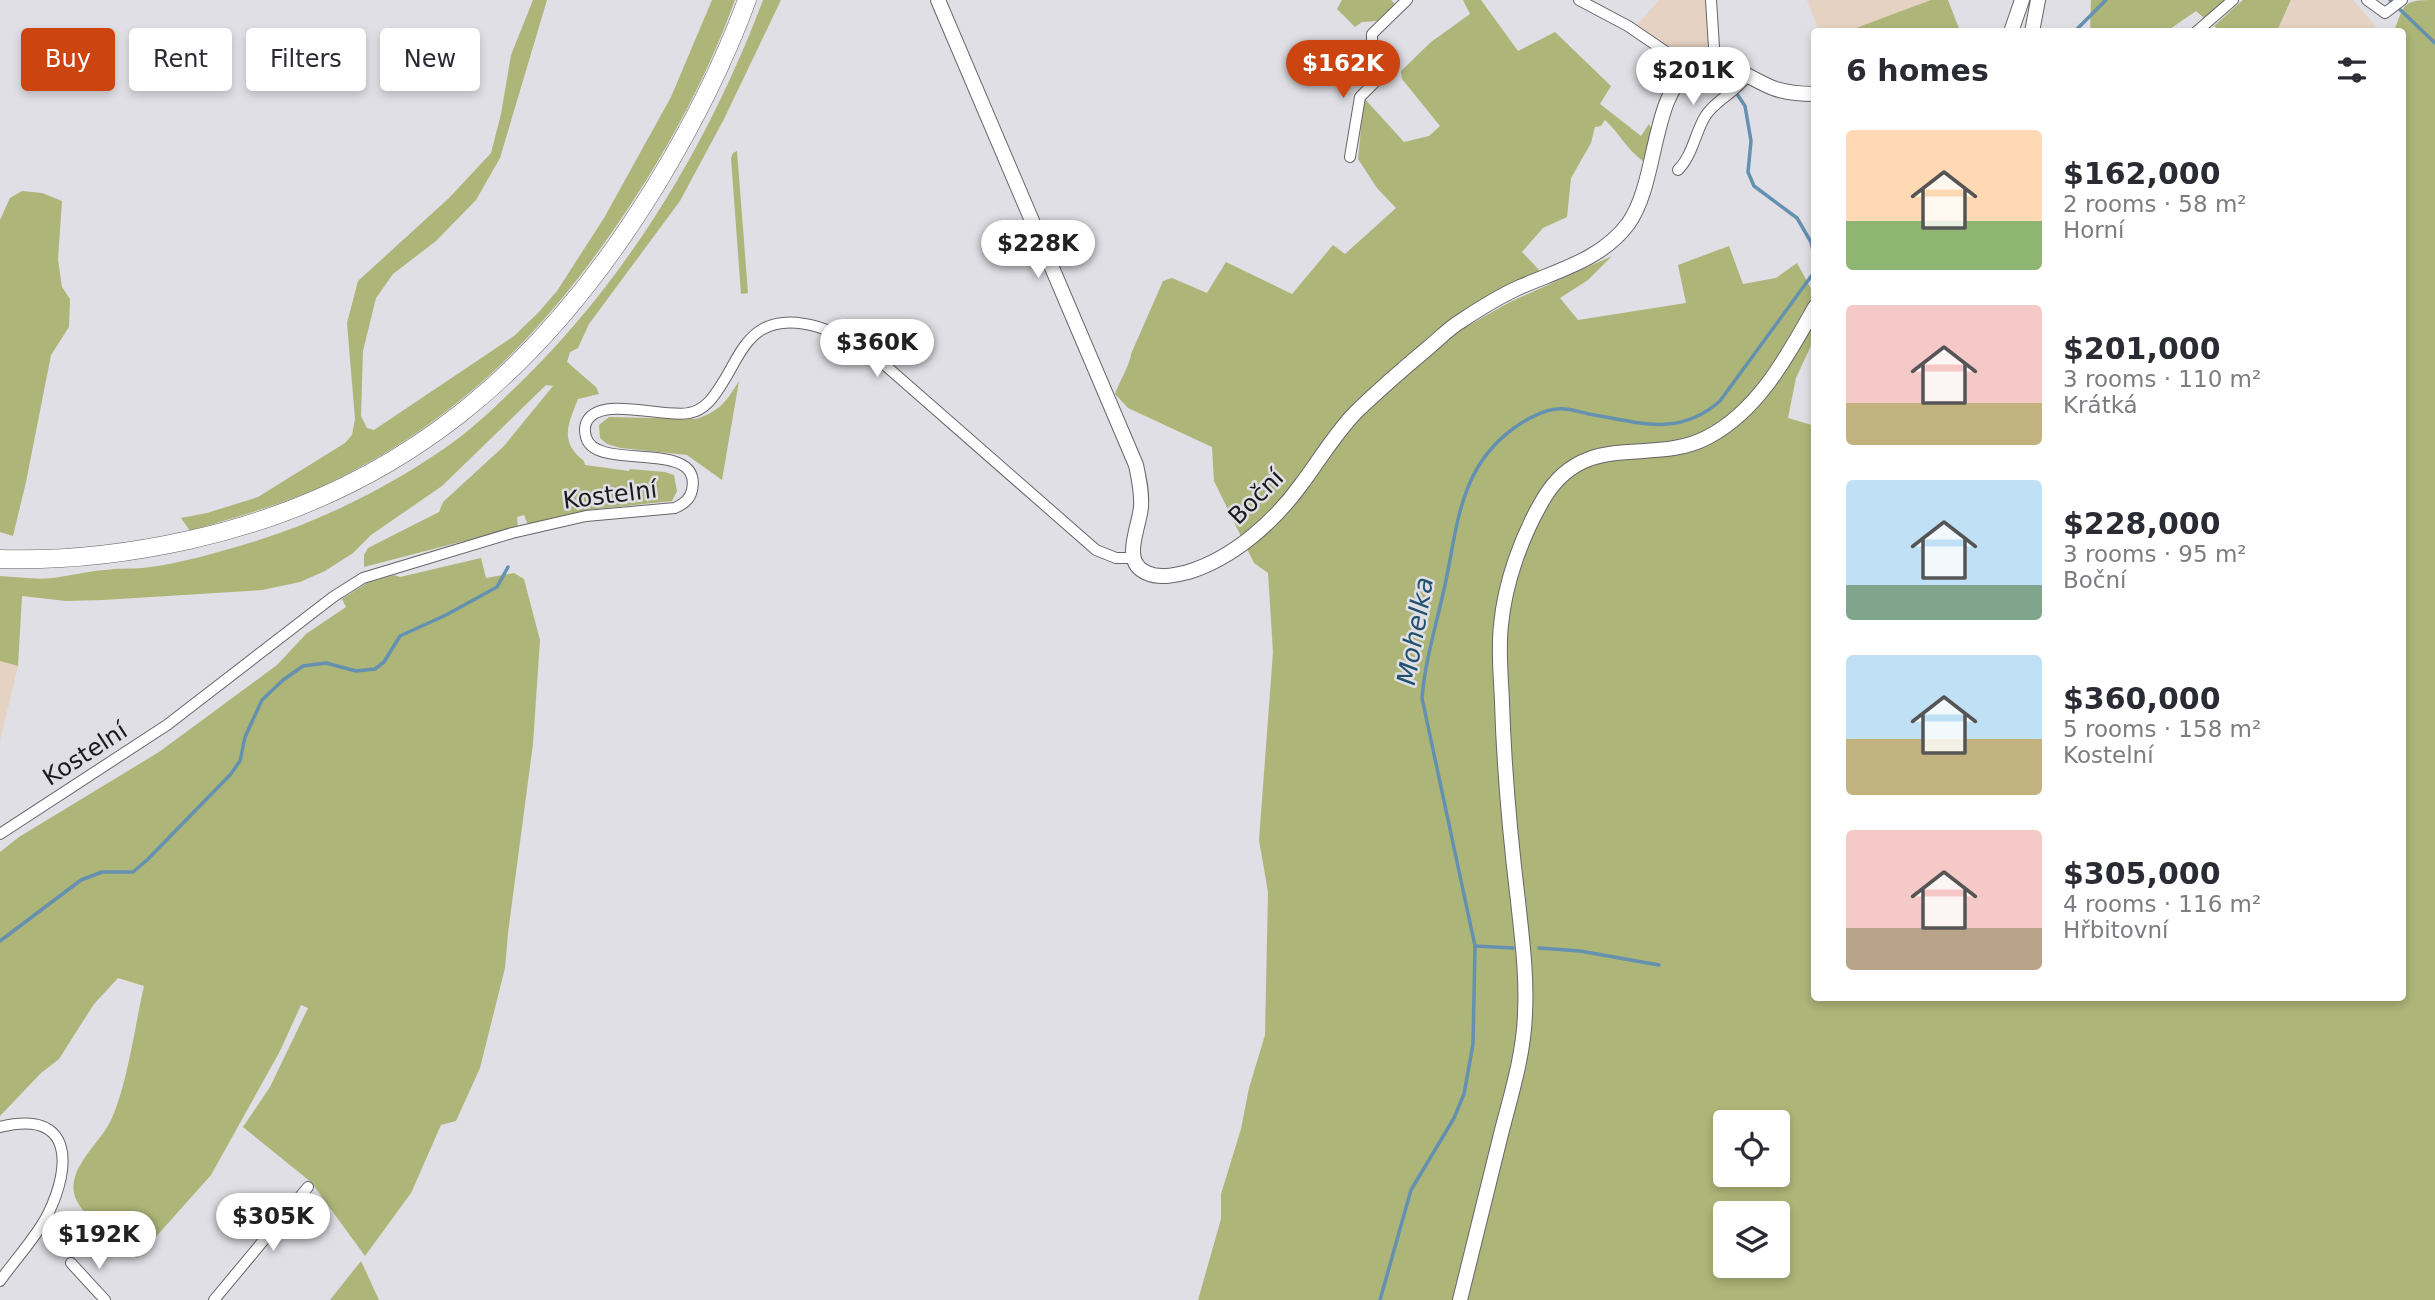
<!DOCTYPE html>
<meta charset="utf-8">
<style>
:root{--surface:#fff;--page:#f7f7f7;--text:#2b2b33;--muted:#7c7c81;--accent:#cc4410}
body{margin:0;font-family:"DejaVu Sans",sans-serif;background:var(--page);color:var(--text);height:100vh;display:flex;flex-direction:column;font-size:26px;white-space:nowrap}
*{box-sizing:border-box;margin:0}
p{font-size:23px;color:var(--muted)}
.icon{flex:none;width:38px;height:38px;fill:none;stroke:currentColor;stroke-width:2;stroke-linecap:round;stroke-linejoin:round}
.map{position:relative;flex:1;overflow:hidden}
.details{position:absolute;left:1811px;top:28px;width:595px;height:973px;display:flex;flex-direction:column;background:var(--surface);border-radius:7px;box-shadow:0 4px 10px #0003}
.details>*{flex:none}
.guide{position:absolute;left:21px;top:28px;width:665px;height:63px;display:flex;gap:14px}
.controls{position:absolute;left:1713px;top:1110px;display:grid;gap:14px}
.controls a{display:grid;place-items:center;width:77px;height:77px;border-radius:7px;background:var(--surface);box-shadow:0 4px 10px #0003;font-size:35px}
.price{position:absolute;translate:-50% -60px;padding:0 16px;border-radius:24px;background:#fff;color:#222;font-size:23px;line-height:46px;filter:drop-shadow(0 2px 4px #0008)}
.price::after{content:'';position:absolute;left:50%;top:42px;width:21px;height:16px;margin-left:-10px;background:inherit;clip-path:polygon(0 0,100% 0,50% 100%)}
.price.selected{background:var(--accent);color:#fff}
ul{padding:0;list-style:none}
li{display:flex;align-items:center;gap:21px;height:175px;padding:0 35px}
li span{display:grid;place-items:center;flex:none;width:196px;height:140px;border-radius:7px;color:#555}
li>.icon{margin-inline-start:auto}
span .icon{width:84px;height:84px;fill:#fffc;stroke-width:1}
li b{font-size:30px}
h2{display:flex;justify-content:space-between;align-items:center;height:84px;padding:0 35px;font-size:30px}
.pill{padding:0 24px;border-radius:7px;background:var(--surface);box-shadow:0 4px 10px #0003;font-size:24px;line-height:63px}
.pill.selected{background:var(--accent);color:#fff}
.map>svg:first-child{display:block}
</style>
<div class="map">
<svg width="2435" height="1300" viewBox="0 0 2435 1300">
<rect width="100%" height="100%" fill="#dfdfe5"/>
<path fill="#e5d2c2" d="M1659,0h47l4,59 -16,3 -26,-13 -32,-23z
M1807,0h124l-83,32 -29,-1z
M2292,0h61l21,24 3,7 -100,1z
M0,661l18,5 -18,75z"/>
<path fill="#aeb578" fill-rule="evenodd" d="M533,0h14l-47,158 -24,42 -40,41 -43,33 -17,24 -13,53 -2,65 6,12 7,2 140,-94 24,-23 19,-22 47,-73 67,-121 41,-97h23c-26,72 -63,142 -106,207 -78,118 -165,210 -294,273 -46,23 -96,36 -145,51l-9,-13 26,-5 51,-16 87,-54 7,-8 3,-16 -8,-96 11,-42 91,-83 42,-45 10,-39 10,-59z
M763,0h18l-57,119 -44,82 -91,123 -11,24 -8,4 -3,10 29,25 3,7 -21,5c-10,25 -19,43 6,62l1,4 44,6 1,-2 35,3 9,3 3,16 -5,10 -85,9 -59,15 -4,-10 -7,2 1,10 -154,40v-12l4,-7 71,-36 4,-10 61,-56 49,-60 -7,-1 -104,101 -71,49 -18,18 -28,18 -25,11 -38,8 -159,10 -37,1 -44,-5 -4,70 -18,-5v-85c17,1 36,4 53,2 17,-2 35,-7 52,-8 13,-2 25,-1 37,-2 38,-4 77,-16 114,-27 67,-21 131,-53 189,-93 28,-19 52,-43 76,-66 109,-107 188,-239 242,-382z
M1342,0h49l4,4 -18,17 -15,1 -7,5 -18,-18z
M1463,0h18l37,51 37,-19 56,54 -11,18 41,32 8,-12 4,9 -9,29c-18,-13 -23,-27 -39,-42l-4,6 -6,1 -4,16 -20,35 -4,39 -24,11 -21,24 18,19 -55,30 -35,35 60,-34 102,-46 -24,24 -28,18 18,22 108,-17 -8,-38 51,-19 14,38 33,-6 21,-15 18,33v41l-19,41 -8,40 27,8v572h588v-966l-9,-1c11,-27 7,-31 41,-31v1300h-1237l23,-81v-25l20,-65 8,-41 16,-53 3,-143 -9,-52 14,-188 -5,-79 -14,-10 -40,-82 -2,-34 -84,-39 -13,-14c4,-11 16,-32 16,-40l32,-73 9,-3 35,15 19,-31 66,32 41,-49 12,9 51,-46 -19,-20 -19,-29 6,-61 40,44 25,-6 11,-10 -38,-47 -1,-8 30,-29 39,-28zM1726,1122h52v52h-52zM1726,1213h52v52h-52z
M1931,0h17l12,31h-112z
M2091,0h134l-21,18 -8,-7 -29,20 -77,1z
M2243,0h48l-14,31h-56l-7,-5z
M737,151l11,142 -7,1 -10,-136 2,-5z
M22,191l20,2 20,8 -4,59 4,27 8,12 -1,28 -18,28 -25,127 -13,54 -13,-4v-312l10,-22z
M739,381l-17,99 -35,-25 -66,-7 -14,-4 -7,-6 -1,-13 10,-8 87,2c24,-8 30,-17 43,-38z
M481,558l5,20 28,-5 10,6 16,61 -7,104 -25,189 -3,35 -25,100 -24,53 -15,4 -30,68 -46,63 -54,-74 -68,-55 27,-40 38,-79 -7,-3 -21,46 -69,124 -74,83c-17,-15 -59,-43 -63,-65 -5,-26 25,-49 36,-71 17,-34 25,-97 34,-136l-26,-8 -24,26 -35,55 -18,14 -41,43v-264l19,-15 140,-85 118,-87 29,-31 40,-27 -4,-8 25,-16 27,-8 6,2z
M361,1261l18,39h-49z"/>
<g fill="none" stroke-linecap="round" stroke-linejoin="round">
<path stroke="#6491b0" stroke-width="3.5" d="M2390,0l45,43
M2074,32l32,-32
M1737,94l8,12 6,35 -3,31 6,14 43,32 14,24 4,18
M0,941l81,-61 21,-8h31l14,-12 83,-85 10,-14 5,-24 17,-37 21,-20 20,-14 23,-3 30,8 19,-2 9,-7 16,-26 46,-21 51,-28 11,-20
M1475,946l38,2
M1539,948l41,3 79,14
M1380,1300l31,-110 43,-72 10,-24 9,-50 2,-98 -53,-248c3,-36 13,-69 21,-104 15,-63 13,-124 71,-166 11,-8 29,-18 43,-19 10,-2 22,3 32,5 49,8 89,24 131,-13l95,-130"/>
<defs>
<path id="minor" d="M1579,0l49,26 63,43
M1711,0l4,63
M2367,0l18,13 17,-13
M2196,32l37,-32
M1350,157l10,-60 28,-28 -16,-23v-12l35,-34
M1678,170c15,-15 17,-38 28,-55 11,-16 30,-23 41,-39
M0,834l167,-109 166,-128 30,-19 149,-45 74,-17 89,-8c8,-4 15,-8 17,-18 11,-53 -97,-17 -106,-53 -2,-7 -1,-15 4,-20 18,-19 75,1 99,-4 17,-3 26,-18 34,-31 11,-17 20,-41 38,-52 33,-20 81,4 109,22l226,198 20,8h17
M0,1127c73,-18 72,38 48,87 -10,21 -34,47 -48,67
M71,1263l34,37
M214,1300l94,-113"/>
<path id="tertiary" d="M938,0l198,465c3,14 6,27 5,41 -1,21 -21,56 6,67 13,6 28,2 41,-1 46,-14 88,-52 115,-90 18,-24 33,-50 54,-71 23,-22 47,-43 71,-63 11,-9 21,-20 33,-27 18,-12 39,-25 59,-34 39,-17 82,-28 108,-63 30,-41 23,-128 62,-154 29,-18 57,8 83,18 13,5 28,6 42,6
M2011,32l11,-32
M2032,32l6,-32
M1460,1300c14,-55 27,-111 41,-166 10,-39 23,-80 24,-121 2,-37 -3,-75 -7,-112 -8,-66 -14,-132 -16,-199 -1,-26 -4,-51 -1,-77 4,-43 21,-90 43,-127 42,-70 108,-31 164,-61 51,-27 80,-82 107,-130"/>
<path id="primary" d="M0,559c65,2 126,-5 189,-19 213,-47 355,-172 467,-355 36,-59 67,-120 91,-185"/>
</defs>
<use href="#minor" stroke="#66656b" stroke-width="12"/>
<use href="#tertiary" stroke="#66656b" stroke-width="16"/>
<use href="#primary" stroke="#66656b" stroke-width="19"/>
<use href="#minor" stroke="#fff" stroke-width="10"/>
<use href="#tertiary" stroke="#fff" stroke-width="14"/>
<use href="#primary" stroke="#fff" stroke-width="18"/>
</g>
<g text-anchor="middle" stroke-width="5" stroke-linejoin="round" paint-order="stroke">
<g font-size="24" fill="#1a191c" stroke="#dfdfe5">
<text transform="translate(610 495) rotate(-7)" y="8">Kostelní</text>
<text transform="translate(1256 497) rotate(-45)" y="8">Boční</text>
<text transform="translate(85 754) rotate(-33)" y="8">Kostelní</text>
</g>
<g font-size="26" font-style="italic" fill="#21516f" stroke="#dfdfe5">
<text transform="translate(1415 631) rotate(-80)" y="9">Mohelka</text>
</g>
</g>
</svg>
<div class="controls">
<a><svg class="icon" aria-label="locate" viewBox="0 0 24 24"><circle cx="12" cy="12" r="6"/><path d="M12 2v4M12 18v4M2 12h4M18 12h4"/></svg></a>
<a><svg class="icon" aria-label="layers" viewBox="0 0 24 24"><path d="M12 4l9 5-9 5-9-5zM3 14l9 5 9-5"/></svg></a>
</div>
<b class="price selected" style="left:1343px;top:100px">$162K</b>
<b class="price" style="left:1693px;top:107px">$201K</b>
<b class="price" style="left:1038px;top:280px">$228K</b>
<b class="price" style="left:877px;top:379px">$360K</b>
<b class="price" style="left:273px;top:1253px">$305K</b>
<b class="price" style="left:99px;top:1271px">$192K</b>
<div class="guide">
<a class="pill selected">Buy</a>
<a class="pill">Rent</a>
<a class="pill">Filters</a>
<a class="pill">New</a>
</div>
<section class="details">
<h2>6 homes<svg class="icon" aria-label="filters" viewBox="0 0 24 24"><path d="M4 7h16M4 17h16"/><circle cx="9" cy="7" r="2"/><circle cx="15" cy="17" r="2"/></svg></h2>
<ul>
<li><span style="background:linear-gradient(#ffd9b3 65%,#8fb573 0)"><svg class="icon" aria-label="home" viewBox="0 0 24 24"><path d="M3 11l9-7 9 7M6 9v11h12V9"/></svg></span><div><b>$162,000</b><p>2 rooms · 58 m²</p><p>Horní</p></div></li>
<li><span style="background:linear-gradient(#f6c9c9 70%,#c2b280 0)"><svg class="icon" aria-label="home" viewBox="0 0 24 24"><path d="M3 11l9-7 9 7M6 9v11h12V9"/></svg></span><div><b>$201,000</b><p>3 rooms · 110 m²</p><p>Krátká</p></div></li>
<li><span style="background:linear-gradient(#bfe0f5 75%,#7fa58c 0)"><svg class="icon" aria-label="home" viewBox="0 0 24 24"><path d="M3 11l9-7 9 7M6 9v11h12V9"/></svg></span><div><b>$228,000</b><p>3 rooms · 95 m²</p><p>Boční</p></div></li>
<li><span style="background:linear-gradient(#bfe0f5 60%,#c2b280 0)"><svg class="icon" aria-label="home" viewBox="0 0 24 24"><path d="M3 11l9-7 9 7M6 9v11h12V9"/></svg></span><div><b>$360,000</b><p>5 rooms · 158 m²</p><p>Kostelní</p></div></li>
<li><span style="background:linear-gradient(#f6c9c9 70%,#b9a48a 0)"><svg class="icon" aria-label="home" viewBox="0 0 24 24"><path d="M3 11l9-7 9 7M6 9v11h12V9"/></svg></span><div><b>$305,000</b><p>4 rooms · 116 m²</p><p>Hřbitovní</p></div></li>
</ul>
</section>
</div>
